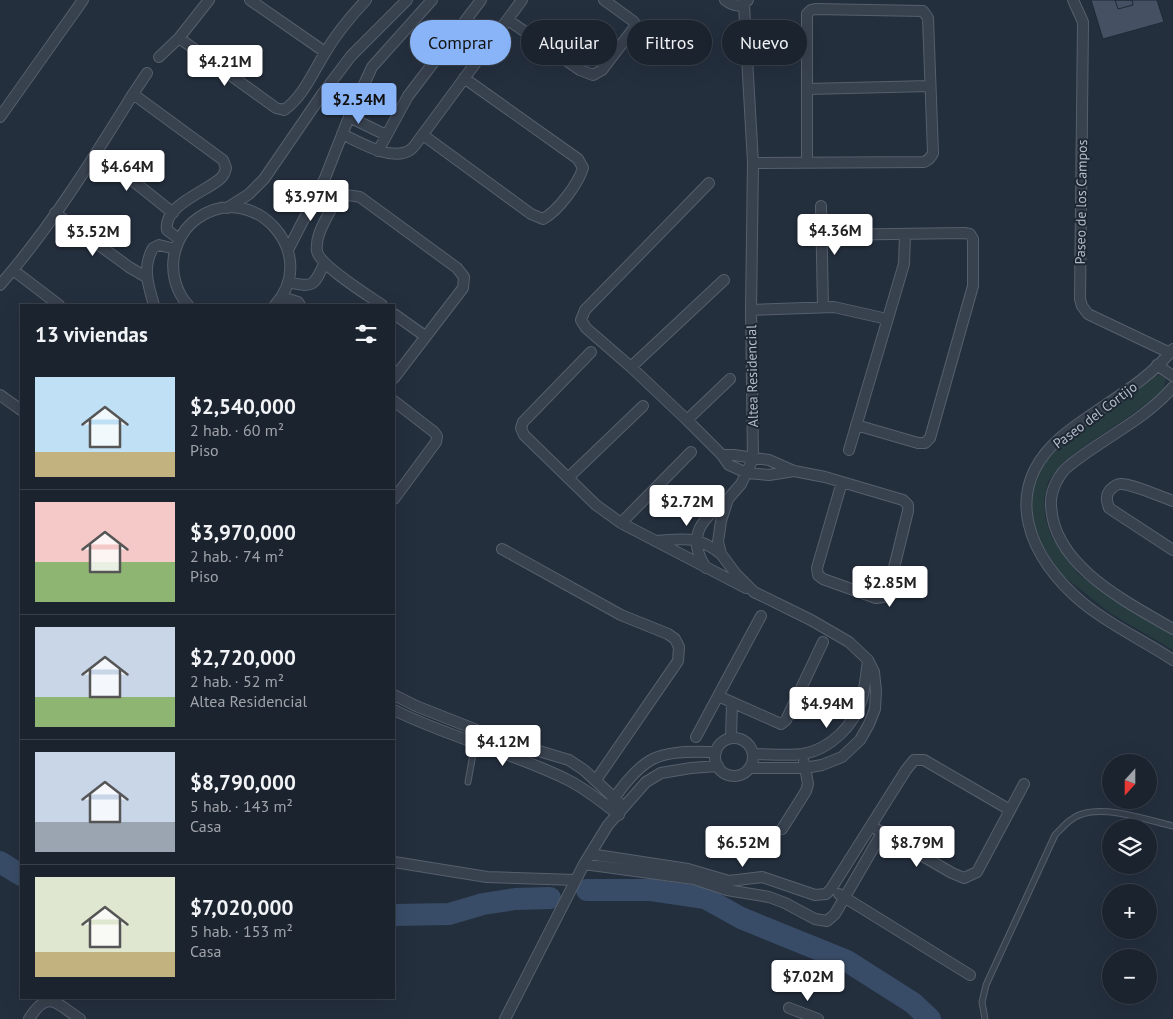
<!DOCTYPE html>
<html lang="es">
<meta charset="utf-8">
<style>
:root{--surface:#1b232e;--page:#282f3a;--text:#f1f3f6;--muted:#a0a4aa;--line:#39404a;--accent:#8ab4f8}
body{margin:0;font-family:"PT Sans",sans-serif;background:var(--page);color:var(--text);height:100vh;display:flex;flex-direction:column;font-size:19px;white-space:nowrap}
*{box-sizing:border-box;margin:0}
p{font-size:16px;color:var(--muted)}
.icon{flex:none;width:28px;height:28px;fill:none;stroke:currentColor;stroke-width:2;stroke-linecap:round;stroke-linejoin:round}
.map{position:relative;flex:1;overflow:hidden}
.panel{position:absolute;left:20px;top:304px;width:375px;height:695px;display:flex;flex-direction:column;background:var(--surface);border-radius:0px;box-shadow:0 5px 20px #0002,0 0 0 1px var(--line)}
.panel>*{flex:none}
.banner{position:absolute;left:410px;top:20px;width:475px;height:45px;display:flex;gap:10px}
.needle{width:32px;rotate:201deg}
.tools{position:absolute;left:1102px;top:754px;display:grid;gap:10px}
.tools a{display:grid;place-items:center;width:55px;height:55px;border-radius:50%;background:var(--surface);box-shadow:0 5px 20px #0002,0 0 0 1px var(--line);font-size:25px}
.price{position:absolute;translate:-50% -42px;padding:0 11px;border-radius:5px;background:#fff;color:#222;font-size:16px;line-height:32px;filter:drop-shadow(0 1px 2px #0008)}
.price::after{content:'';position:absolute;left:50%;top:30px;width:15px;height:11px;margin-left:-8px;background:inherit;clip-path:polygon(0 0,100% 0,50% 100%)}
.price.on{background:var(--accent);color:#111}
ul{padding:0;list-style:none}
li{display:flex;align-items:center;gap:15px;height:125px;padding:0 15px}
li+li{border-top:1px solid var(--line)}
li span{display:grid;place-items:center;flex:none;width:140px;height:100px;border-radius:0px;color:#555}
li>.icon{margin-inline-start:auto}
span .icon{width:60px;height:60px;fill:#fffc;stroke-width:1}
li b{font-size:21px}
h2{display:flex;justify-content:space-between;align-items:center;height:60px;padding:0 15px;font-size:21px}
.chip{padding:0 18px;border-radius:22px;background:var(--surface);box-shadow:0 5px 20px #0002,0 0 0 1px var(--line);font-size:18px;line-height:45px}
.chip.on{background:var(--accent);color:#111}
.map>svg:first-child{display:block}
</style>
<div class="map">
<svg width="1173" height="1019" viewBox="0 0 1173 1019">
<rect width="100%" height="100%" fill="#242f3e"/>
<path fill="#263c3f" d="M1160,375l6,4 -3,11 -19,16 -61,41 -21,16 -14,19 -4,17 1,18 6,19 27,38 40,29 55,33v14l-63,-37 -49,-39 -25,-38 -5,-33 4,-23 14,-24 20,-18 83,-62z"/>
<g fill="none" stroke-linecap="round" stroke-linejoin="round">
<path stroke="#394c67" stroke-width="22" d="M0,862l21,13
M587,890h64l54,8 36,20 106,43 66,42 17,16
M394,915l55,-1 34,-10 32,-5 35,-1"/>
</g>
<path fill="#455162" stroke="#1f2835" d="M1091,0h66l7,22 -61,17z
M1115,0h17l1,5 -15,4z"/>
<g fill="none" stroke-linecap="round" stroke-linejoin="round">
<defs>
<path id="lane" d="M468,782l7,-39
M985,1019l-3,-17 4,-17 69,-150c8,-8 16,-18 27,-21 26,-8 65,6 91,12"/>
<path id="street" d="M250,0l75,52
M725,0c8,6 16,8 23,0
M1073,0l10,22 -3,277 2,7 6,8 82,39
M744,5l9,158 -2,147 2,149 -12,25 -13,15 -7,22 -3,21 3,12 15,20 18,18 57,28 38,22 19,18 6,12 2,19 -1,18 -6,15 -9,16 -18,17 -20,8 -17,3h-56
M508,20l72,50 13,5 9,-5 32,-42 1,-4 -2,-3 -29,-21
M179,38l97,70 8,2c19,-13 29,-38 41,-57 11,-19 26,-37 41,-53
M159,57l20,-19 30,-38
M807,89l123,-3
M133,94l14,-21
M0,117l83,-117
M349,117l37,18
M342,134c17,8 50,28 68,16 3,-2 6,-6 8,-9l104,-141
M423,135l108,79 12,5c15,-8 35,-35 40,-51l-5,-9 -114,-81
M378,151l30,-55 73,-96
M97,152l76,61
M753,163l171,-1c5,-2 7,-4 9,-9l-5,-135 -5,-7 -108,-2 -4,1 -4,4v149
M709,183l-124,127 -4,10 5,8 45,39 56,53 35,35 7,10 18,8 22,2 25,-4
M821,206l2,101
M227,208l22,-14 15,-15 59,-86 28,-37 56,-56
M55,213l74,54 17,10
M822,235l142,-2 6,1 3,5v47l-43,152 -5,5h-7l-62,-18
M288,250l37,-72 24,-61 23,-50 60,-67
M13,270l46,35
M288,282c25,6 26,4 36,-18
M0,285c51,-58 92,-125 133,-191l90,66 3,8c-1,4 -3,8 -5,10 -15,14 -58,27 -54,52l12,9
M282,297l16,5 2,3
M154,305c-6,-20 -12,-38 -1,-57l6,-3 16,4
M188,305c-12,-13 -17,-32 -14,-49 3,-15 11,-29 24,-38 56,-39 123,36 77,87
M382,305c-13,-9 -63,-40 -65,-54 -2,-14 7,-28 13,-40 8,-16 13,-18 30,-14l97,71 7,9 -1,11 -69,90
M751,310l83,-3 53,12
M394,314l31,22
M1173,349c-30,38 -77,58 -113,89 -61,54 -30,121 23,165 28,23 60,37 90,57
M591,352l-68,70 -2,6 3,7 72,70 25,18 125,65
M1157,365l16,11
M631,367l93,-87
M1173,387c-28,33 -70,51 -103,78 -11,8 -20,26 -19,40 2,61 76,97 122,124
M0,395l21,15
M394,401l40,31 3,4 -1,6 -42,57
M687,420l43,-41
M849,450l55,-186 1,-29
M722,455h12l35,5 25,11 31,6 78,23 5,5v6l-20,81 -5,5 -7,1 -53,-19 -5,-4 -1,-7 25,-86
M568,478l75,-72
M1173,501c-12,-4 -42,-18 -53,-17 -4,0 -7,3 -10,6 -5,6 -3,12 -1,18l64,42
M621,523l70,-71
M655,541c29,-2 42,-6 66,13
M502,549l119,66 47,19 7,5 4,8 -1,14 -82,119
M706,568c-21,-32 -4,-48 21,-69
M394,695l22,11 86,34 67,20 15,10 40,37
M718,696l63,28 5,-4 37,-78
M394,710c56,28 118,42 174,70 18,9 35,23 51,35
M696,737l65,-121
M731,738l1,-34
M715 757a19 19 0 1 1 38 0a19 19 0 1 1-38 0Z
M753,754c16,0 34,2 50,0 27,-5 51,-28 59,-55 3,-12 4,-25 6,-38
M611,803c10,-15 24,-34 40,-43 18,-10 45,-8 65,-8
M782,829l24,-38 2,-7 -4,-22
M876,829l76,44 12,5 13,-6 47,-88
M590,854l98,15 41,12 33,-4 53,18 11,-1 5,-5 75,-119 8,-10h10l86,50
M394,862l93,15 89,3
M584,864l110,15 33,11 42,7 16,6 30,16 12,2 8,-7 47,-81
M839,894l131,81
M789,1008l29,11
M29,1019c19,-30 27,-16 51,0
M505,1019l79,-155 24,-39 38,-43 15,-9 30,-5 27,-2"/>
</defs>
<use href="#lane" stroke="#565f6c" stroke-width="7"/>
<use href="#street" stroke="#565f6c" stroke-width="12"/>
<use href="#lane" stroke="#38414e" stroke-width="5"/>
<use href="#street" stroke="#38414e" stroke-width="10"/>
</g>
<g text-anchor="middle" stroke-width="4" stroke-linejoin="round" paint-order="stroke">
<g font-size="14" fill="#b4bcc9" stroke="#1d2633">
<text transform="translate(1081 202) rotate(-89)" y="5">Paseo de los Campos</text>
<text transform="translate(752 376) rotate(-91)" y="5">Altea Residencial</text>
<text transform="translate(1095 415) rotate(-37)" y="5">Paseo del Cortijo</text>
</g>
</g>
</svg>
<div class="tools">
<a><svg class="needle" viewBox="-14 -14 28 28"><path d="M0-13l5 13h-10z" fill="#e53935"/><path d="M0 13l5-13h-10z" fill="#a0a4aa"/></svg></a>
<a><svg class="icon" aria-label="layers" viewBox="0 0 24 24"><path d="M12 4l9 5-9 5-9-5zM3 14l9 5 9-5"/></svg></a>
<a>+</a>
<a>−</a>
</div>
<b class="price" style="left:225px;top:87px">$4.21M</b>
<b class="price on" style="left:359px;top:125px">$2.54M</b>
<b class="price" style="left:127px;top:192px">$4.64M</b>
<b class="price" style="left:311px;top:222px">$3.97M</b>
<b class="price" style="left:835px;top:256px">$4.36M</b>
<b class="price" style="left:93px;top:257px">$3.52M</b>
<b class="price" style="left:687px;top:527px">$2.72M</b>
<b class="price" style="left:890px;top:608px">$2.85M</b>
<b class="price" style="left:827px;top:729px">$4.94M</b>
<b class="price" style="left:503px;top:767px">$4.12M</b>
<b class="price" style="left:743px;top:868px">$6.52M</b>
<b class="price" style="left:917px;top:868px">$8.79M</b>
<b class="price" style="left:808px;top:1002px">$7.02M</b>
<div class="banner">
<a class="chip on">Comprar</a>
<a class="chip">Alquilar</a>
<a class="chip">Filtros</a>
<a class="chip">Nuevo</a>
</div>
<section class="panel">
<h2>13 viviendas<svg class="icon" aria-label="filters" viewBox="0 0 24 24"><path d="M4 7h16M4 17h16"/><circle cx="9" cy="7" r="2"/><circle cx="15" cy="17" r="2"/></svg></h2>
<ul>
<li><span style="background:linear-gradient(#bfe0f5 75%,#c2b280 0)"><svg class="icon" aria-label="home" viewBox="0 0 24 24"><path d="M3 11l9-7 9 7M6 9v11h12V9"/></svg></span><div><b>$2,540,000</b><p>2 hab. · 60 m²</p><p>Piso</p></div></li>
<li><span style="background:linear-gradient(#f6c9c9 60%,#8fb573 0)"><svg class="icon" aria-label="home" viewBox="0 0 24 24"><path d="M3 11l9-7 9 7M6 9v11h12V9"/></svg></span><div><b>$3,970,000</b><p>2 hab. · 74 m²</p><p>Piso</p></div></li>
<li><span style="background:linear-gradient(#c9d6e8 70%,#8fb573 0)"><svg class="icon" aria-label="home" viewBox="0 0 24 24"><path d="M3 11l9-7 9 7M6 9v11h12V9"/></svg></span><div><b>$2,720,000</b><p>2 hab. · 52 m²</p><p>Altea Residencial</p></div></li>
<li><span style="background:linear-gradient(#c9d6e8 70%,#9aa5b1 0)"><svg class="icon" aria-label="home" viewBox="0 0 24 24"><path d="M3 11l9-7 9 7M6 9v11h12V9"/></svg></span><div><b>$8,790,000</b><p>5 hab. · 143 m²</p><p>Casa</p></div></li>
<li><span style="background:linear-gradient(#dfe7d0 75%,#c2b280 0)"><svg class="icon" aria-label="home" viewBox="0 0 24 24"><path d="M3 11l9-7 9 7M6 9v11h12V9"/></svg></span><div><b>$7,020,000</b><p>5 hab. · 153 m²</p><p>Casa</p></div></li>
</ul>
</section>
</div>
